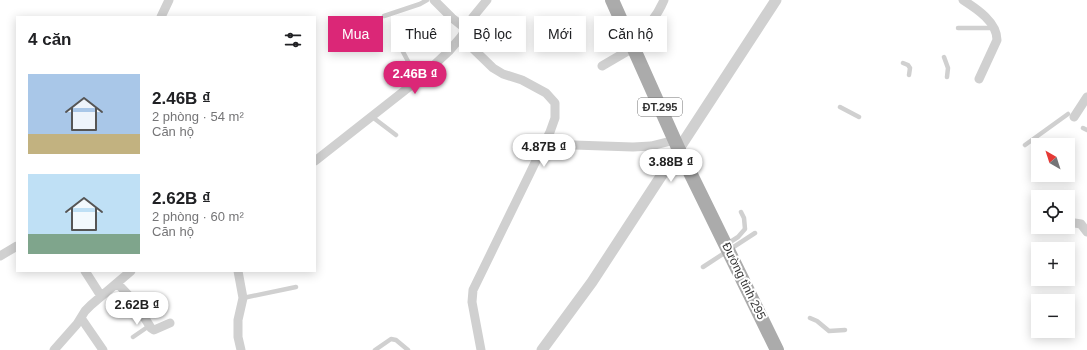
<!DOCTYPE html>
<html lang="vi">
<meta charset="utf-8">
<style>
:root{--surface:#fff;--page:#f6f6f6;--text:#202124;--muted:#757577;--accent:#db2777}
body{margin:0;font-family:Helvetica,sans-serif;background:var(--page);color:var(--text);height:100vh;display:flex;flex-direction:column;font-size:15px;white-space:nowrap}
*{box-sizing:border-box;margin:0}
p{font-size:13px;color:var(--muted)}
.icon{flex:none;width:22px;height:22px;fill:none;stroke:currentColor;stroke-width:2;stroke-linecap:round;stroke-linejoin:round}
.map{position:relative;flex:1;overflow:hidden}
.sheet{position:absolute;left:16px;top:16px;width:300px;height:256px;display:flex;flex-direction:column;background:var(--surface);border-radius:0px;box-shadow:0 2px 10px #0003}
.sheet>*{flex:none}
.hud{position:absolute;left:328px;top:16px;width:380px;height:36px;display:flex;gap:8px}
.needle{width:26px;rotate:321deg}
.fabs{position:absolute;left:1031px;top:138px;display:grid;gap:8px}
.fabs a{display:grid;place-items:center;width:44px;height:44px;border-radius:0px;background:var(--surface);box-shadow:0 2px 10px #0003;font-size:20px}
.price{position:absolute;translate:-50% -34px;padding:0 9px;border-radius:14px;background:#fff;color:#222;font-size:13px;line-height:26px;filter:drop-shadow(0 1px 2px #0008)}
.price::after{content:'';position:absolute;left:50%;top:24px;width:12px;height:9px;margin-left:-6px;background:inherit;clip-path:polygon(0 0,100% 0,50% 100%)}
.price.active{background:var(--accent);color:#fff}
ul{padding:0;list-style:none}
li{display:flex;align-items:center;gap:12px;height:100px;padding:0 12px}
li span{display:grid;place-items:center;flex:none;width:112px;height:80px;border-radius:0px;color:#555}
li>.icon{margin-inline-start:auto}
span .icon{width:48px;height:48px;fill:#fffc;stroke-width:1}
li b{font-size:17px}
h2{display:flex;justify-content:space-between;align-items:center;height:48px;padding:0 12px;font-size:17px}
.pill{padding:0 14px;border-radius:0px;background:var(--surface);box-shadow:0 2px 10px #0003;font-size:14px;line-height:36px}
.pill.active{background:var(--accent);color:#fff}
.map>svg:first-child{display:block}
</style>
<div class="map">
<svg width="1087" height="350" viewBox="0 0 1087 350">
<rect width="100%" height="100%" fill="#fff"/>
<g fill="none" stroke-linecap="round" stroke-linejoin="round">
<path stroke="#d0d0d0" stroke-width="4.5" d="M384,16l36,-12 7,-4
M958,28h36
M402,50l16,30
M944,57l4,11 -1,9
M903,63l5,2 2,3 -1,7
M840,107l19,10
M371,116l25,19
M1083,128l4,2
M1025,145l43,-31
M727,244l11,-7 7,-8 -1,-11 -3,-6
M703,267l52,-34
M243,298l53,-11
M810,318l7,3 12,10 16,-1
M133,337l16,-11
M375,350l16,-11 5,1 12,10"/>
<path stroke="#d0d0d0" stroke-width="9" d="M434,0l18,18 14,11
M963,0c14,9 34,22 34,40l-18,39
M161,17l8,-17
M461,37l32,31 10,6 19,6 24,13 9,10v15l-5,14 -77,158 -1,12 9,48
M632,43c13,-13 25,-26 32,-43
M602,66l29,-17 2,-3
M1074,117l13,-20
M544,144l89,3 18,-1 24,-6
M315,161l103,-81 31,-29 12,-14 12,-20 14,-17
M1068,222l13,2 6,8
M0,256l17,-10
M85,271l16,25
M238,271l5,27 -5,22v17l3,13
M117,283l17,18 17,27 3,2 16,-7
M81,318l22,32
M54,350l23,-26 8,-13 6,-6 40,-34"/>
<path stroke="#d0d0d0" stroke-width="11" d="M542,350l50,-68 184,-282"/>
<path stroke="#ababab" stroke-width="14" d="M612,0l67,150 98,200"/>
</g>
<g text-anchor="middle" stroke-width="4" stroke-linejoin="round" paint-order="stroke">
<rect fill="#fff" stroke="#707070" stroke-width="1" x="638" y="98" width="44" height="18" rx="3"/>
<g font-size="11" font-weight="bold" fill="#333">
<text x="660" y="111">ĐT.295</text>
</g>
<g font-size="12" fill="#333" stroke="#fff">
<text transform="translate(744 281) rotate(64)" y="4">Đường tỉnh 295</text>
</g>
</g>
</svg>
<div class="fabs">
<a><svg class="needle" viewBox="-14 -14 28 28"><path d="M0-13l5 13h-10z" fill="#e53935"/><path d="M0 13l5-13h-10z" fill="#757577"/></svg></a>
<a><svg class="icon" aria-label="locate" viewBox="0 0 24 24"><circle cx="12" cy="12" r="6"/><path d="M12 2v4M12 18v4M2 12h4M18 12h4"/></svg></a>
<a>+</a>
<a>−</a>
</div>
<b class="price active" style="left:415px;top:95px">2.46B ₫</b>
<b class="price" style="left:544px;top:168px">4.87B ₫</b>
<b class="price" style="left:671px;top:183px">3.88B ₫</b>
<b class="price" style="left:137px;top:326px">2.62B ₫</b>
<div class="hud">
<a class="pill active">Mua</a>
<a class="pill">Thuê</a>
<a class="pill">Bộ lọc</a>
<a class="pill">Mới</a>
<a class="pill">Căn hộ</a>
</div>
<section class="sheet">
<h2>4 căn<svg class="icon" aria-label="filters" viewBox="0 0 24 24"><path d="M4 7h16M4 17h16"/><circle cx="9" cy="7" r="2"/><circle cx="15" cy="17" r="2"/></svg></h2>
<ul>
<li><span style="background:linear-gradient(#a9c7e8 75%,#c2b280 0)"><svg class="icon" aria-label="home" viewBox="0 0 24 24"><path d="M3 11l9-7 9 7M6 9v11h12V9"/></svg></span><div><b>2.46B ₫</b><p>2 phòng · 54 m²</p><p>Căn hộ</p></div></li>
<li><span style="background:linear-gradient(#bfe0f5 75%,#7fa58c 0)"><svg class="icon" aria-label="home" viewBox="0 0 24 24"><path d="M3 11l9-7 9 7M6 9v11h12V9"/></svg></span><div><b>2.62B ₫</b><p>2 phòng · 60 m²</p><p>Căn hộ</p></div></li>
</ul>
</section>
</div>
